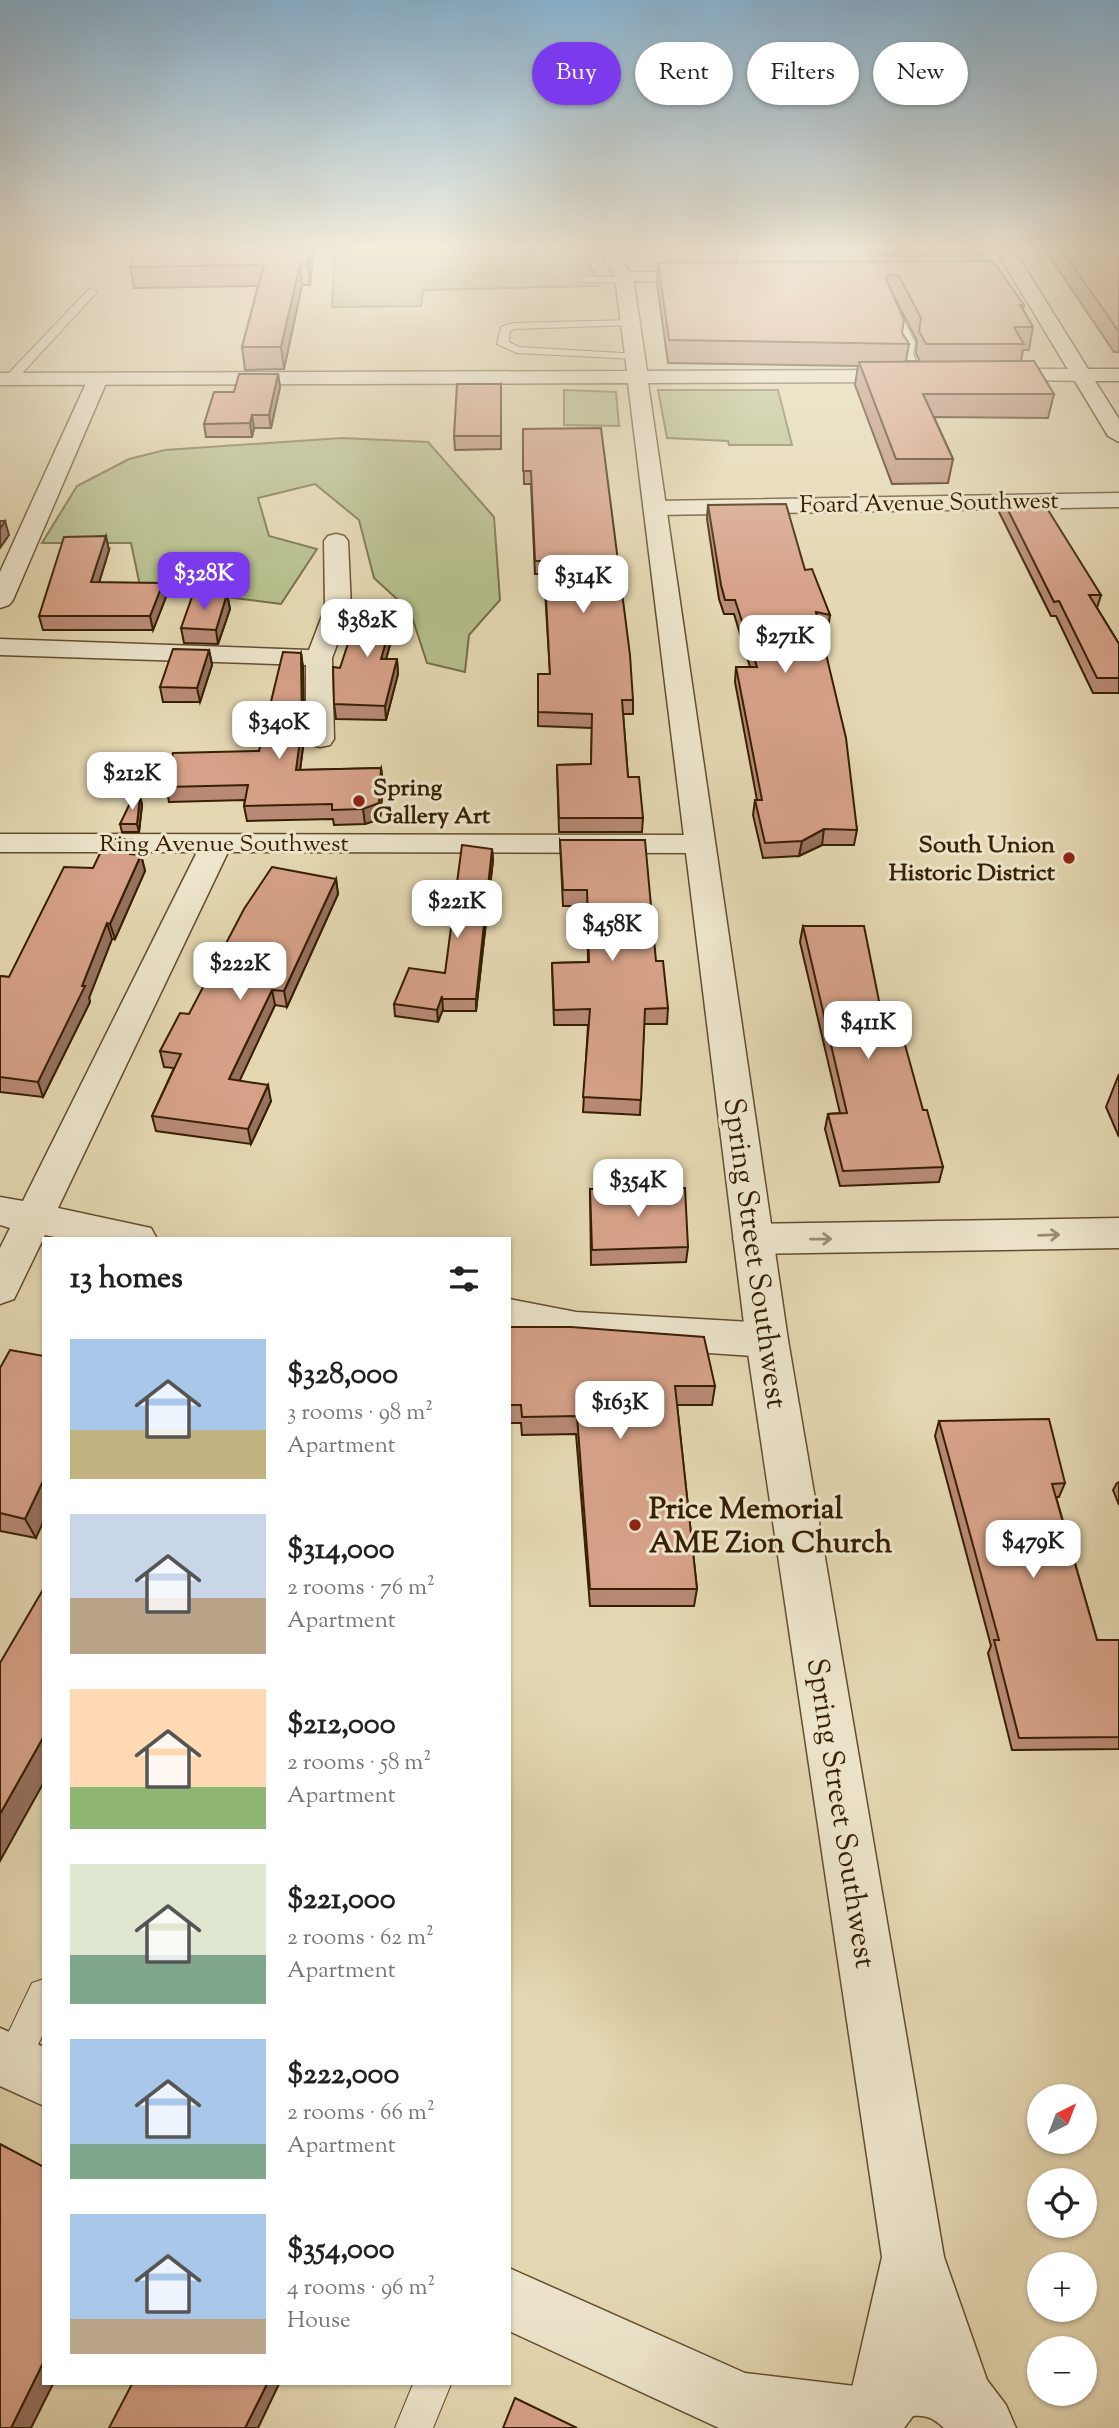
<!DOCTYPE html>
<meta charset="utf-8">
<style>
:root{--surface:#fff;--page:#f6f6f6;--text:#222;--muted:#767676;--accent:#7c3aed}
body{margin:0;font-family:"Sorts Mill Goudy",serif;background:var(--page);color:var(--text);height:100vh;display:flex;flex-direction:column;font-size:26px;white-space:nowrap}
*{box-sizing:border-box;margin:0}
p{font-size:23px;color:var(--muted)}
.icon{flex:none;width:38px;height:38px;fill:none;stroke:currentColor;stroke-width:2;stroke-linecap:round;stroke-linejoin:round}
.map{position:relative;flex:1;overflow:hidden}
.panel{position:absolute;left:42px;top:1237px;width:469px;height:1148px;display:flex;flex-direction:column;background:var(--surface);border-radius:0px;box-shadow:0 2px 5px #0004}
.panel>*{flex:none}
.top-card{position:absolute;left:532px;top:42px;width:481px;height:63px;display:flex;gap:14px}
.needle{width:46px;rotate:42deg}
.controls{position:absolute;left:1027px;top:2084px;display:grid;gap:14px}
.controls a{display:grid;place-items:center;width:70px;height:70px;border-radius:50%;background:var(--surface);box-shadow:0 2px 5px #0004;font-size:35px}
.price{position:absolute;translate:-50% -60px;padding:0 16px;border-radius:14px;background:#fff;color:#222;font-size:23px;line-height:46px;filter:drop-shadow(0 2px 4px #0008)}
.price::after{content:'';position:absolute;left:50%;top:42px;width:21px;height:16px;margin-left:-10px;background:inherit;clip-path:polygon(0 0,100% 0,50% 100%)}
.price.on{background:var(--accent);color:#fff}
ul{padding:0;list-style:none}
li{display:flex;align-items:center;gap:21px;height:175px;padding:0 28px}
li span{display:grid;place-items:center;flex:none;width:196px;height:140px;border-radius:0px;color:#555}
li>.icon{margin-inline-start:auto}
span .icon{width:84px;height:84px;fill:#fffc;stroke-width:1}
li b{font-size:30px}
h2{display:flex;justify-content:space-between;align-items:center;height:84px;padding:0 28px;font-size:30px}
.chip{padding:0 24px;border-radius:32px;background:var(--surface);box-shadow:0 2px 5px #0004;font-size:24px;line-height:63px}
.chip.on{background:var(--accent);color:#fff}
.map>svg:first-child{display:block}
</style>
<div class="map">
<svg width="1119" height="2428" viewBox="0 0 1119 2428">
<rect width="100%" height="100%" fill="#e4d7b1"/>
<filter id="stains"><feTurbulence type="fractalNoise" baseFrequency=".00286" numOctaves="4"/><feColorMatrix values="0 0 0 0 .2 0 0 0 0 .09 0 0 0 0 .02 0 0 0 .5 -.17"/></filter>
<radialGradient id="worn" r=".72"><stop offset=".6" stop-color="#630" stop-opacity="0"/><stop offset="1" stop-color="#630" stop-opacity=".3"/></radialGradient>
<path fill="#b5be8b" stroke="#766e47" stroke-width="2" d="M335,250h244l15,22 4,14 -175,4 -2,16 -89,1z
M564,390l52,2 3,34 -55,-1z
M658,390h120l14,55h-63l-1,-4 -61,-3z
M342,438l86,4 66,75 6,83 -31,35 -4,37 -38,-9 -17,-52 -36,-33 -15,-58 -44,-36 -57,14 11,38 48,13 -36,55 -141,-18 -9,-43h-89l35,-57 52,-27 36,-9z"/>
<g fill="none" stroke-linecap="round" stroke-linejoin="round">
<defs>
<path id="service" d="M586,277h39l5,3 -5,3 -43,-1v-4z
M89,289l9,2 -84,91h-8v-6z
M885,299h8l22,43 -2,12 11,22 -2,3h-8l-13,-25 2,-12z
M631,320l4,1v4l-121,4 -4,2 -1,11 10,5 120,7v4l-4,1 -118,-6 -20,-9 4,-17 12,-4z
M44,1979v53l-20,42 -12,5 -12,-5v-24l32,-67z
M413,2384h38l-18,44h-38z"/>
<path id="minor" d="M781,250h18l9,26 -3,4h-12z
M624,272h86l9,5 -9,5 -92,-1 -3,-4z
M97,375l10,6 -94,219 -4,5 -9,3v-36l87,-191z
M1119,493v14l-463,8 -8,-2 -3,-5 3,-5 8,-2z
M336,534l8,2 4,5 3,67 -19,50 2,81 -4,6 -10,2 -10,-2 -4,-6v-74l-306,-10v-16l309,11 16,-42 -1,-67 4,-5z
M0,834l700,1 11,3 4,6 -4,6 -11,3 -472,-1 -170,356 93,20 6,11h-92l-20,-4 -31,64 -14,5v-56l10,-20 -10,-3v-28l23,4 174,-349h-197z
M1119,1218v30l-366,6 -14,-4 -6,-11 6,-11 14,-4z
M509,1299l67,13 191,11 15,5 6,12 -6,12 -15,5 -191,-13 -67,-13z
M0,2028l44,19v59l-44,-20z
M509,2268l236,105 127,15 23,9 9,23 -3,8h-182l-210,-97z"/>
<path id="tertiary" d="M598,250h18l17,27 14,94 262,-1 10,6 -10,6 -261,1 140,957 156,917 43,123 19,25 10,23h-72c-11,-10 -17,-13 -31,-12l-9,12h-66l11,-27 33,-144 -136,-917 -118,-957 -628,2v-12l627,-2 -12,-94z
M990,369h93l10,6 -10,6 -100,-2 -3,-4 3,-4z"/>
<path id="secondary" d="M996,250h18l74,119h31v12h-24l24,38v23l-11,-6z"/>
</defs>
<use href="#service" stroke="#634d2e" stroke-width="2"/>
<use href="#minor" stroke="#634d2e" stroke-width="3"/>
<use href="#tertiary" stroke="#634d2e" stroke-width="3"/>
<use href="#secondary" stroke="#381f03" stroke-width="3"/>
<use href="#service" fill="#ede5cc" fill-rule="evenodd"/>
<use href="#minor" fill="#ede5cc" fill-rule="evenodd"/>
<use href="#tertiary" fill="#ede5cc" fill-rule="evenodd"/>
<use href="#secondary" fill="#ede5cc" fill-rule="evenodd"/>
</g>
<path fill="#b88a75" stroke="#381f03" stroke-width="2" fill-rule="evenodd" d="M136,250h178l-4,35h-8l-18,84 -39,1 -3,-23 16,-61 -124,2 -4,-21z
M664,250h73l-1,12 136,-1 -5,-11h112l3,5 -1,6 43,44 -1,4 10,18 -4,23h-6l-2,11 33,33 -6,24 -114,-1 19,42 -5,24 -56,1 -37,-99 3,-19 -190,-3 -11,-79 1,-21h9zM894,298h1l22,43 -1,13 4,7h-14l3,-17 -7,-11z
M1045,250h74v102h-5z
M278,374l2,13 -9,41h-17l-2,9h-46l-2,-13 30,-32z
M501,384v65l-46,1 -1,-14z
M523,429l110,271v14h-10l5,63 15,41 -1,14h-83l-2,-67 34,-1 1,-36 -54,-2v-52h12l-6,-100h-9l-4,-90h-7z
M1002,498l99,97 -4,13 22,36v49h-26l-37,-77h-5l-52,-104z
M708,505l97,65 25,45 -2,14 -8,-1 37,202 -3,15h-32l-23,11 -36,2 -10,-43 2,-15h2l-22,-118 1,-15h14l-16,-53h-10l-5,-15 -12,-80z
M109,550l-10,32 67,15 -13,33h-110l-4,-14z
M227,594l3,15 -12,35 -34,-1 -3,-15z
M397,602l1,15 -12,42h11l1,15 -12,46 -50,-1 -2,-15 6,-36z
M209,650l3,15 -12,37h-37l-3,-15z
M301,653l2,15 1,72 -4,30 81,-2 2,15 -3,36 -15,5 -31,1 -1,-6 -86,2 -3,-15 1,-6 -76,2 -3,-15 93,-36z
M140,797l2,8 -3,27h-17l-2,-8z
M560,840l96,121 12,47 -1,16h-23l-4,91 -57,-3 5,-87h-34l-2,-62 36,-1 -1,-56h-24z
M492,849l1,11 -17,151h-33v-2l-5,13 -43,-6 -1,-12 51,-31z
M136,855h5l4,16 -30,68h-3l-23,59 1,4 -47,95 -43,-5v-116l9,1 84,-109z
M336,879l2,15 -51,113 -12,-2 -36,76 32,20 -20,43 -95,-13 -4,-15 22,-48 -10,-1 -4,-16 29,-37z
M803,926l79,90 41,94 20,57 -4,15 -99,4 -15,-57 3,-15 12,-1 -40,-171z
M1119,1074v63l-13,-30z
M590,1189l98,58 -2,15 -95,3z
M509,1327l206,59 -3,19h-35l20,184 -3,17h-104l-14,-172 -54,1 -1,-12h-12z
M0,1368l36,170 -36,-7z
M939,1421l126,62 -6,14h-3l41,143h22v109l-107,1 -24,-97 3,-7 -56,-210z
M1119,1482v23l-6,-15 4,-7z"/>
<path fill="#96715f" stroke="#381f03" stroke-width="2" d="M310,250h4l-4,35 -2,-21z
M300,264l2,21 -18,84 -3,-22z
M278,374l2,13 -9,41 -2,-13z
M252,415l2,13 -2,9 -2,-14z
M5,521l4,14 -9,13v-19z
M106,536l3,14 -14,46 -4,-14z
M163,583l3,14 -13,33 -3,-14z
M227,594l3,15 -12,35 -2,-14z
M397,602l1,15 -16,56 -1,-14z
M209,650l3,15 -12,37 -3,-14z
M301,653l2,15 1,72 -6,45 -2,-15z
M397,659l1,15 -12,46 -1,-14z
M381,768l2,15 -3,36 -15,5 -2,-15z
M140,797l2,8 -3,27 -2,-8z
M824,829l-2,16 -23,11 3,-15z
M132,839l4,16 -6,-1z
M492,849l1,11 -17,151v-12z
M141,855l4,16 -30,68 -5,-15z
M336,879l2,15 -51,113 -3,-16z
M107,923l5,16 -23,59 1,4 -47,95 -5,-15 44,-96z
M272,990l3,15 -42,90 -4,-16z
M442,996l1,13 -5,13 -1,-12z
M268,1085l3,16 -20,43 -3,-15z
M44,1479v41l-8,18 -11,-19z
M44,1736v46l-44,79v-47z
M44,2361v23h9l-22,44h-20z
M267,2384h12l-21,44h-13z"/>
<path fill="#d6a188" stroke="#381f03" stroke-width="2" d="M136,250h174l-2,14h-8l-19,83h-39l22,-82 -134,2z
M874,250h105l3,5h-105z
M1062,250h57v82z
M993,261l31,44h-4l13,22h-19l10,17h-98l-7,-13 2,-13 -22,-42 -11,-1 -2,3 18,42 -2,13 7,11 -240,-4 -11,-77z
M1034,361l20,33h-131l30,65h-57l-37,-97z
M239,374h39l-9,41h-17l-2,8 -46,1 10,-32h20z
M457,384h44v52h-47z
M601,428l29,227 3,45h-11l6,77h11l4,41h-84l-2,-53 34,-1 1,-50 -54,-2v-38h12l-6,-113h-9l-4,-90h-8v-42z
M1040,497l61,98h-12l30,49v34h-22l-38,-77 -5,1 -52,-104z
M786,504l19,66 7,-1 18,46 -14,-3 30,126 11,92 -33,-1 -22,12 -37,2 -10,-43h7l-26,-133h21l-22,-67h-10l-4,-15 -13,-80z
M0,521h5l-5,8z
M106,536l-15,46 72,1 -13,33h-111l25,-79z
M193,594h34l-11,36 -35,-2z
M362,601l35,1 -16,57h16l-12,47 -51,-2 -1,-37 7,1z
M173,649l36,1 -12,38 -37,-1z
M283,652l18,1 1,72 -6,45 85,-2 -2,35 -16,6 -31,1v-6l-88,2 4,-21 -82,2 7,-34 86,-2z
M134,795l6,2 -3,27h-17z
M107,839h25l-2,15 11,1 -31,69 -3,-1 -25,63h3l-47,96 -38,-5v-101l9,1 55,-110 29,1z
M560,840h85l11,121h7l5,47 -23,1 -4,91 -58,-3 7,-88 -36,1 -2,-47 37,-1 -2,-72h-24z
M462,845l30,4 -16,150h-34v-3l-5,14 -43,-6 15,-36 36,5z
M272,867l64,12 -52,112 -12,-1 -43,89 39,6 -20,44 -96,-13 29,-62 -21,-3 20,-38 9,1 55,-105z
M803,926h61l18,90h15l26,94h4l16,57 -100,4 -15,-57 19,-1z
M685,1188l3,59 -96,3 -2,-61z
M509,1327h62l133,10 11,49h-40l22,203h-107l-13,-173 -55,1 -1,-12h-12z
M10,1350l34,6v123l-19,40 -25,-6v-145z
M1049,1419l16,64 -13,1 45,156h22v97l-100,1 -25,-98h5l-60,-219z
M44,1588v148l-44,78v-151z
M0,2144l44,23v194l-33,67h-11z
M132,2384h135l-22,44h-136z
M515,2398l62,30h-74z"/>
<defs><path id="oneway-shaft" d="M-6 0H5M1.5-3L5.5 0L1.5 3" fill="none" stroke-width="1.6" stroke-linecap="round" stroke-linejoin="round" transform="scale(1.75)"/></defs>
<g stroke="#9c8c72">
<use href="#oneway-shaft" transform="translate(1049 1235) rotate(-2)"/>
<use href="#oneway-shaft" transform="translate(821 1239) rotate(-1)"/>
</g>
<linearGradient id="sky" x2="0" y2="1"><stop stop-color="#89b5d4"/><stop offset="0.42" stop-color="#f3eddc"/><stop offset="1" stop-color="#f3eddc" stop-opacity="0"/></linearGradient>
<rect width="1119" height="590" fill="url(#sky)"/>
<g fill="#8f2418" stroke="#ede5cc" stroke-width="2.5">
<circle cx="359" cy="801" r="7"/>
<circle cx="1069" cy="858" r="7"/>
<circle cx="635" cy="1525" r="7"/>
</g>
<g text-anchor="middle" stroke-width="6" stroke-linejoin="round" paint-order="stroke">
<g font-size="24" fill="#381f03" stroke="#ede5cc">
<text transform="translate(929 502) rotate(-1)" y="8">Foard Avenue Southwest</text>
<text x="224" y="851">Ring Avenue Southwest</text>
</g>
<g font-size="24" font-weight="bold" fill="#381f03" stroke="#ede5cc" text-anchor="start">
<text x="373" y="795">Spring<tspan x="373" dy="28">Gallery Art</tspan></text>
<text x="1055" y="852" text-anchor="end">South Union<tspan x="1055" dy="28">Historic District</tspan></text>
</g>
<g font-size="30" fill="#381f03" stroke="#ede5cc">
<text transform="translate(756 1253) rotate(82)" y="10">Spring Street Southwest</text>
<text transform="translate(842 1813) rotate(81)" y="10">Spring Street Southwest</text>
</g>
<g font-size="30" font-weight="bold" fill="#381f03" stroke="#ede5cc" text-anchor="start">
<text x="649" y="1518">Price Memorial<tspan x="649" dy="34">AME Zion Church</tspan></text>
</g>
</g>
<rect width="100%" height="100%" filter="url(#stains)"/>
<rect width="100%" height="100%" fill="url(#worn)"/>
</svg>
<div class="controls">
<a><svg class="needle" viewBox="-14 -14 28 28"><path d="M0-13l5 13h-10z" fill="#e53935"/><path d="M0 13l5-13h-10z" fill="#767676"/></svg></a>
<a><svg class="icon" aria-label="locate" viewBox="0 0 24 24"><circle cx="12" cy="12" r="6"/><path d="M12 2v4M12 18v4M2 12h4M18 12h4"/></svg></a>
<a>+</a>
<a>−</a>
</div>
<b class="price on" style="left:204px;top:612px">$328K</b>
<b class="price" style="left:583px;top:615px">$314K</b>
<b class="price" style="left:367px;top:659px">$382K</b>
<b class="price" style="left:785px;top:675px">$271K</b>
<b class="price" style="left:279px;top:761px">$340K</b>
<b class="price" style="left:132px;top:812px">$212K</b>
<b class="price" style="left:457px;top:940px">$221K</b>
<b class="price" style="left:612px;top:963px">$458K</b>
<b class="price" style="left:240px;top:1002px">$222K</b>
<b class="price" style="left:868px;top:1061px">$411K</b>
<b class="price" style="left:638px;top:1219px">$354K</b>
<b class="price" style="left:620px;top:1441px">$163K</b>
<b class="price" style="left:1033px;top:1580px">$479K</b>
<div class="top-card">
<a class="chip on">Buy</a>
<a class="chip">Rent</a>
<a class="chip">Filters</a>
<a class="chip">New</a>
</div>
<section class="panel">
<h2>13 homes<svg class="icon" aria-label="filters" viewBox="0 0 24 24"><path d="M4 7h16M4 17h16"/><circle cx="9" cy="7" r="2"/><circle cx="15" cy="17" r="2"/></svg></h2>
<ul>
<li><span style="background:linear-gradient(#a9c7e8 65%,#c2b280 0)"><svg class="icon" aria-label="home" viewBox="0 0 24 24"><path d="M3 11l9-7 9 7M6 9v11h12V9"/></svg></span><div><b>$328,000</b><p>3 rooms · 98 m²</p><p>Apartment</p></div></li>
<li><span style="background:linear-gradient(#c9d6e8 60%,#b9a48a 0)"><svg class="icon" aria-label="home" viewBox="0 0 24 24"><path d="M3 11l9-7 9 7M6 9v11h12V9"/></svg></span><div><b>$314,000</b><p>2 rooms · 76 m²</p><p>Apartment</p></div></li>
<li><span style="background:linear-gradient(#ffd9b3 70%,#8fb573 0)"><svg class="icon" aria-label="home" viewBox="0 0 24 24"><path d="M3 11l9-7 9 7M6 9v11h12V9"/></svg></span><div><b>$212,000</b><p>2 rooms · 58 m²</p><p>Apartment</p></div></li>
<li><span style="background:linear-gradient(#dfe7d0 65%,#7fa58c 0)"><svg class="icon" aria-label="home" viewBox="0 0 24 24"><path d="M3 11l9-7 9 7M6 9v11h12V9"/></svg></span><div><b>$221,000</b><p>2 rooms · 62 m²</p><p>Apartment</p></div></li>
<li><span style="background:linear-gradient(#a9c7e8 75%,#7fa58c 0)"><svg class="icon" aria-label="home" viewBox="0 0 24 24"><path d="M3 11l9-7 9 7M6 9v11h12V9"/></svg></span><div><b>$222,000</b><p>2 rooms · 66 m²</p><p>Apartment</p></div></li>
<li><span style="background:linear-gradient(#a9c7e8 75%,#b9a48a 0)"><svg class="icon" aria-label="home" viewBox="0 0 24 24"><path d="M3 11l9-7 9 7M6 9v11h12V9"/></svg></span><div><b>$354,000</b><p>4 rooms · 96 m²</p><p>House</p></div></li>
</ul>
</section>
</div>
